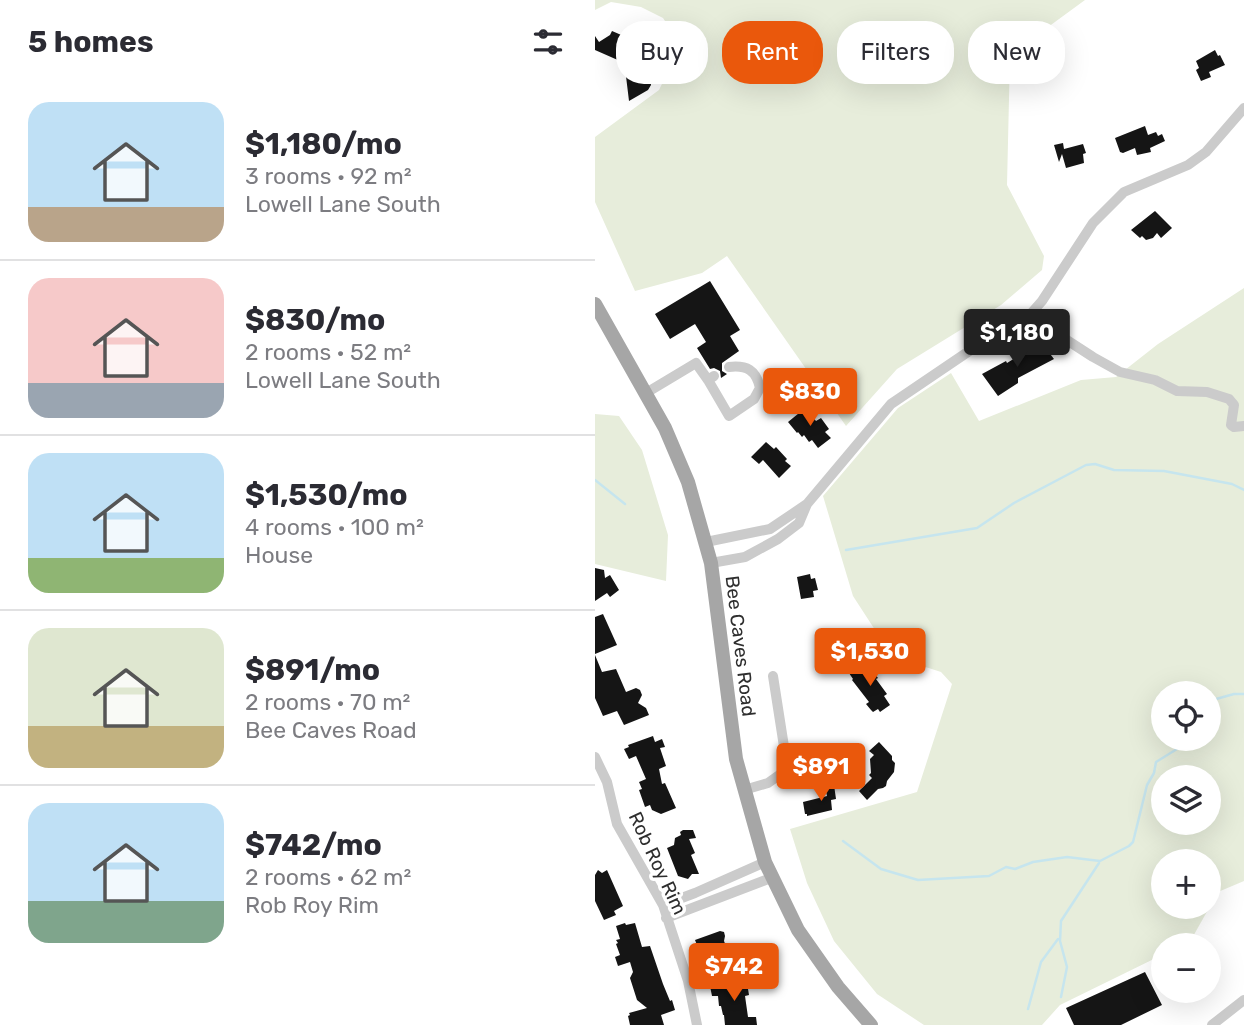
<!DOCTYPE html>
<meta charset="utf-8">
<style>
:root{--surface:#fff;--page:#f2f2f3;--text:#2b2b33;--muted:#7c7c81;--line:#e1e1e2;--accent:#ea580c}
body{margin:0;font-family:Rubik,sans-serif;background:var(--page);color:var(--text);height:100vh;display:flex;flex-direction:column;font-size:26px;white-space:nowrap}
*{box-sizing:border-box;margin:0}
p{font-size:23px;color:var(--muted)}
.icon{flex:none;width:38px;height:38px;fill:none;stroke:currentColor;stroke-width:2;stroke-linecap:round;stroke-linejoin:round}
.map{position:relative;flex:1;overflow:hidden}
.details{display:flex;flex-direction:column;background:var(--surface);width:595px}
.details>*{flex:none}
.top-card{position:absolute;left:21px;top:21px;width:522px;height:63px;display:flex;gap:14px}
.fabs{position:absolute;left:556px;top:681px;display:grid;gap:14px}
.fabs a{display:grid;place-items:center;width:70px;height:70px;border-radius:50%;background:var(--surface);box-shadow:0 7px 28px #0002;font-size:35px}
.price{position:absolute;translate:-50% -60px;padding:0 16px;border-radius:7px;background:var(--accent);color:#fff;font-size:23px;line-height:46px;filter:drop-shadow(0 2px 4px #0008)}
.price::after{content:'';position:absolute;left:50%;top:42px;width:21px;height:16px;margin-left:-10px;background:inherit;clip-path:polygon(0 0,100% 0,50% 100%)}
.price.active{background:#222;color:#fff}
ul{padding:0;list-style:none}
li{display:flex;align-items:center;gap:21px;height:175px;padding:0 28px}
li+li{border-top:2px solid var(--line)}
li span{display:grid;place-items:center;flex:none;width:196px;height:140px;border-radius:21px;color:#555}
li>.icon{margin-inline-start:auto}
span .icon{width:84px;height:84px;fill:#fffc;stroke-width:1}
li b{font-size:30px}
h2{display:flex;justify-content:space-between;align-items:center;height:84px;padding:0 28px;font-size:30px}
.chip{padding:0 24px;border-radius:28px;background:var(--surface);box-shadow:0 7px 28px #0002;font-size:24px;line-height:63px}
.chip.active{background:var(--accent);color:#fff}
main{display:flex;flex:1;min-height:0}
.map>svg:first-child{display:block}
</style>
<main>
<section class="details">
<h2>5 homes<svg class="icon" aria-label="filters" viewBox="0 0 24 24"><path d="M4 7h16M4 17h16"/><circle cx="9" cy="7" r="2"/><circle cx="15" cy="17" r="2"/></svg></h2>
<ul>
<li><span style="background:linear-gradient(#bfe0f5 75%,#b9a48a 0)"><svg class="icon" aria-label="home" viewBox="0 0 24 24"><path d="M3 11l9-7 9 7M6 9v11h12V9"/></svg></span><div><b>$1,180/mo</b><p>3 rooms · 92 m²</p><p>Lowell Lane South</p></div></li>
<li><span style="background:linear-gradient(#f6c9c9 75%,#9aa5b1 0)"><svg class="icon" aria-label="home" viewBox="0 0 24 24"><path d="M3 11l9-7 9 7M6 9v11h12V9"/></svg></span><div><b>$830/mo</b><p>2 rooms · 52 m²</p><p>Lowell Lane South</p></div></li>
<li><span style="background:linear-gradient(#bfe0f5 75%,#8fb573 0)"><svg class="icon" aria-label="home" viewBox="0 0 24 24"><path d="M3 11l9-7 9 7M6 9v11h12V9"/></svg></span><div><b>$1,530/mo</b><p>4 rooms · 100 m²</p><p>House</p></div></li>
<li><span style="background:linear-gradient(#dfe7d0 70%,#c2b280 0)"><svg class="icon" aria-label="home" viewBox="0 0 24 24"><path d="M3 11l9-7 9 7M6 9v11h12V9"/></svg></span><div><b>$891/mo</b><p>2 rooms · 70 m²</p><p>Bee Caves Road</p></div></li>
<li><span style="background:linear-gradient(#bfe0f5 70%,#7fa58c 0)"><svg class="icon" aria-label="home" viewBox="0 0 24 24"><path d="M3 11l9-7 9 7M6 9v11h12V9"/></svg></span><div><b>$742/mo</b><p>2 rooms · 62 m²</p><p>Rob Roy Rim</p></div></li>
</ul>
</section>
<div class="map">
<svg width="649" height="1025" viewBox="0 0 649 1025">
<rect width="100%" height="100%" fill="#fff"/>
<path fill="#e7eddb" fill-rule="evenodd" d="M0,0h490l-75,55 -3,130 37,71 -2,14 -41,35 -104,64 -51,57 -119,-170 -25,17 -67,18 -40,-89v-65l64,-47 22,-45 -18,-27 -22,-11 -30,-5 -16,8z
M649,288v593l-26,11 -27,48 -10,5h-17v9l-104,51 -18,20h-118l-47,-31 -43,-53 -27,-58 -17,-54 127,-37 35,-108 -11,-12 -31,-10 -20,-9 -37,-57 -30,-100 75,-88 53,-35 28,48 102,-41 35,-3 42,-33zM569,693h45v45h-45zM569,777h45v45h-45zM569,861h45v45h-45z
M0,414l24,2 23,34 26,85 -2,46 -71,-17z"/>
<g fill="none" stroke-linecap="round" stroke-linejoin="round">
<path stroke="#c6e5ee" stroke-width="2.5" d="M0,480l30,24
M251,550l131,-22 37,-25 72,-38 9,-1 19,6 50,1 68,13 12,6
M614,701l25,-7h10
M248,841l38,28 37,11 71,-4 17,-9 9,2 18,-7 34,-5 33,4 29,-15 4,-4 14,-57 7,-12 2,-11 21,-13 2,-11
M466,997l6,-30 -7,-26 1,-20 38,-58
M433,1009l13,-47 17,-23"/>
</g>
<path fill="#151515" d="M17,31l35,15 4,39 -3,5 -19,11 -4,-33 -5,-7 -25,-11v-14l4,6 11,-7z
M620,50l3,6 2,-1 5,10 -16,7 2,5 -10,4 -5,-11 3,-2 -3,-7z
M550,126l3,9 8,-3 2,4 4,-2 3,7 -15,7 1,4 -14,3 -2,-7 -12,5 -3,-1 -5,-14z
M468,143l1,6 19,-5 3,9 -3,1 1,9 -18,5 -4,-14 -3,8 -5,-17z
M560,211l17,17 -11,10 -4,-5 -4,5 -7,2 -4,-4 -2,2 -9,-8z
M115,281l30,49 -10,6 9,15 -17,12v8l5,3 -6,4 -1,-7 -6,-3 -4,1 -13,-21 9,-6 -11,-18 -25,15 -15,-25z
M446,342l13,17 -36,19v5l-20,13 -16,-22 24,-13 1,2z
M209,409l4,3 8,9 5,-3 8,11 -4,3 6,6 -13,10 -6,-8 -3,2 -5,-7 -2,2 -4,-5 -1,1 -9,-11z
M171,442l8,7 2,-2 11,12 -2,2 6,5 -12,12 -16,-18 -4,4 -8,-7z
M0,568l9,2 1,8 5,-3 9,15 -9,7 -3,-4 -12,8z
M215,574l1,5 4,-1 3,12 -5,1 1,6 -13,2 -4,-22z
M8,614l14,31 -22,9v-37z
M0,655l7,17 14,-3 10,23 10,-4 4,2 2,5 -4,8 8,5 3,7 -25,10 -7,-14 -14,5 -8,-18z
M270,664l4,5 1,-1 8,10 -2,1 11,15 -3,2 6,9 -10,7 -2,-3 -5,3 -2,-2 -5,-6 3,-2 -17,-22 1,-1 -4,-6 7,-6 2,3z
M58,736l2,6 7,-3 3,8 -5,1 6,18 -7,3 3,15 3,-1 11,25 -15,6 -9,-4 -2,-5 -5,2 -6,-17 3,-1 -3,-7 7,-3 -10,-23 -7,3 -5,-10 5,-2 -1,-2z
M284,742l13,14v4l3,3 -1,9 -7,9 -1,5 -3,2 -5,1 -11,11 -8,-9 13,-13 -3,-3 2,-2 -1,-14 4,-4 -5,-4z
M239,785l2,14 -5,1 1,10 -25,6v-2h-2l-2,-12 24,-6 -2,-10z
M88,830h10l3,8 -7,1 6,14 -4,2 8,19h-7l-4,5 -10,-3 -11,-28 7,-3 1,-7 6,-3 -1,-3z
M3,870l4,3 5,-3 16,36 -9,5 2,4 -12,5 -9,-19v-26z
M30,923l1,2 9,-2 7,24 8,-1 13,38 7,17 2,-1 3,10 -14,5 3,10h-34l-2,-9 2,-1 -1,-2 18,-5 -10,-8 -7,-22 3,-6 -3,-10 -12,4 -3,-9 5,-2 -4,-11 2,-1 -2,-3 4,-1 -4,-13z
M125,931l4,1 1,4 -1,5 6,15 -1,3 -16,6 -8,-17 -6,2 -4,-10z
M550,972l17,33 -41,20h-47l-8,-17z
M143,982v2l9,-1 2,12 -4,1 3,21h8l1,8h-32l-1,-10h-1l-2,-9h-2l-1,-10h-6l-2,-10z"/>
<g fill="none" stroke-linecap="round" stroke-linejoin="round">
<path stroke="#cbcbcb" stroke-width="10" d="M415,330l11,12 25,-14 7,2 6,5 34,22 27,15 35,8 22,11 30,1 22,7 5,6 -3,20 3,2 10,-1
M119,376l-6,4 21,36 25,-17 6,-11c-4,-18 -13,-23 -31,-21
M51,393l50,-30 12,17
M111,542l64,-13 37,-25
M116,563l34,-6 33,-18 21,-16 8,-19 84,-100 93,-63 36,-15 22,-25 51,-78 31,-31 64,-27 18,-13 38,-44
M0,757l12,25 10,42 46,81 25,76 9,44
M149,790l24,-7 14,-10 3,-5v-15l-12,-77
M68,905l32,-12 70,-31
M71,918l105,-40
M617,1025l32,-25"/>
<path stroke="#a6a6a6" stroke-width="14" d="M0,304l70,124 23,54 23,81 25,196 29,103 33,68 40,57 33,38"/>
</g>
<g text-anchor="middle" stroke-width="7" stroke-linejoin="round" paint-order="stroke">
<g font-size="19" fill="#2e2e2e" stroke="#fff">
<text transform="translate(146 646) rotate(83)" y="7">Bee Caves Road</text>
<text transform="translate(63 863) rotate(65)" y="7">Rob Roy Rim</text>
</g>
</g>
</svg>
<div class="fabs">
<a><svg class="icon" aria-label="locate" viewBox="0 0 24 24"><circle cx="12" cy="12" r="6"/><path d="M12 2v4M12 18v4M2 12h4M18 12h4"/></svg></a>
<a><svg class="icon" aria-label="layers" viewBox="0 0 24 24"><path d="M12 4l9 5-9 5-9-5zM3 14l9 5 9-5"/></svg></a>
<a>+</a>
<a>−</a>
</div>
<b class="price active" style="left:422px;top:369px">$1,180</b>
<b class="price" style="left:215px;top:428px">$830</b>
<b class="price" style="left:275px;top:688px">$1,530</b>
<b class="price" style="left:226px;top:803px">$891</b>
<b class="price" style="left:139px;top:1003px">$742</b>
<div class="top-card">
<a class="chip">Buy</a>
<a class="chip active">Rent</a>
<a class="chip">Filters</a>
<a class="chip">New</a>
</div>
</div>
</main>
